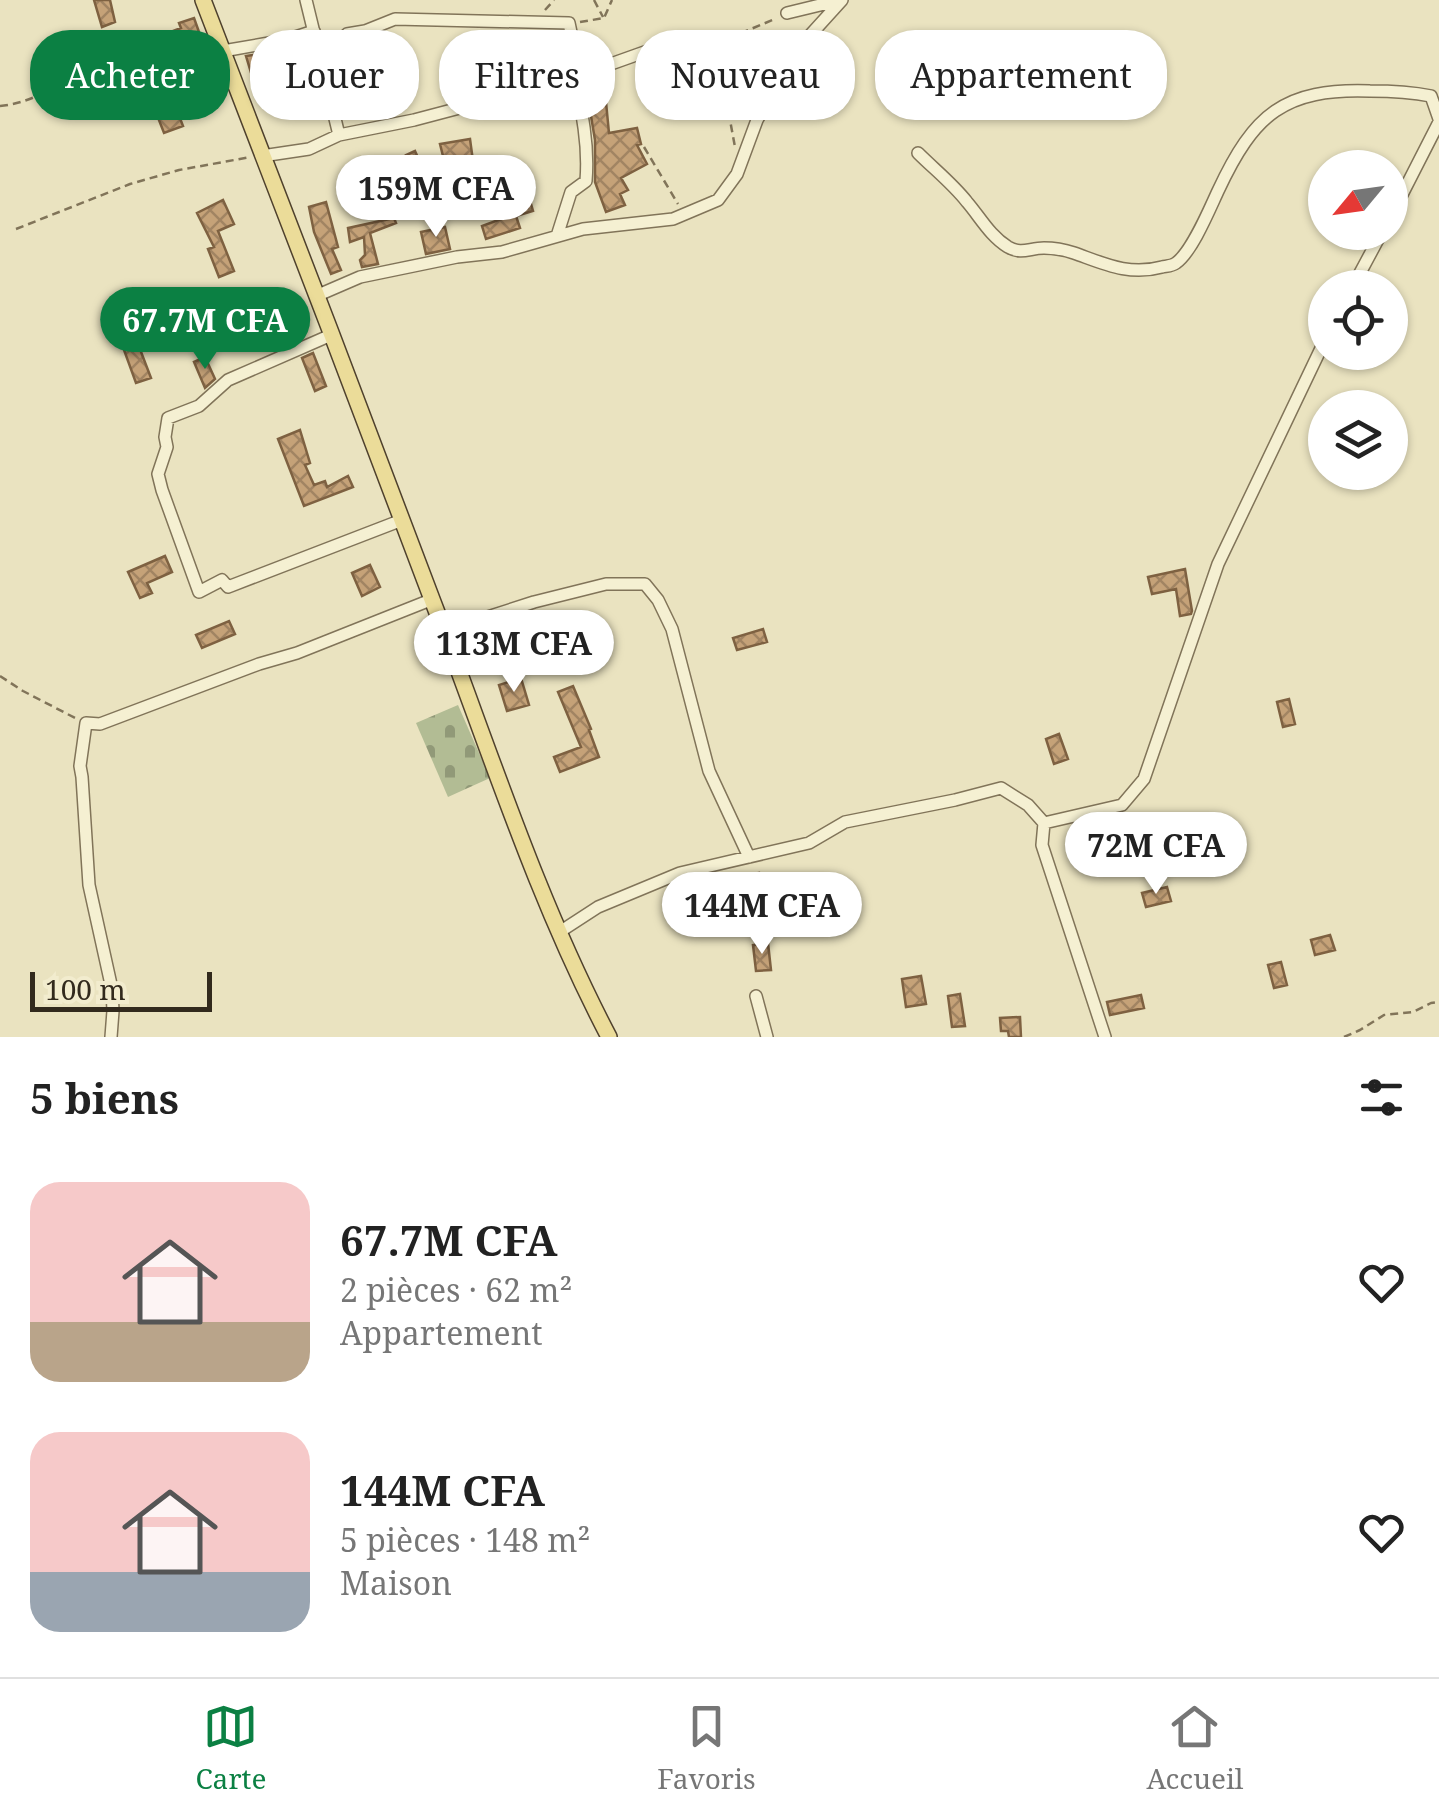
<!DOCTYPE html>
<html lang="fr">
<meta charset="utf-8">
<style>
:root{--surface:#fff;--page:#f2f2f2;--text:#222;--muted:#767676;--line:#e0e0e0;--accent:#0b8043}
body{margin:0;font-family:"Noto Serif",serif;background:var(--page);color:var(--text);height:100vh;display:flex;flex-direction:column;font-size:38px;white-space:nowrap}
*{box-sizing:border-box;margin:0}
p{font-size:32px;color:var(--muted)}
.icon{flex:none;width:55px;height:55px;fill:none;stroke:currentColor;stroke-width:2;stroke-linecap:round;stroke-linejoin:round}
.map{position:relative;height:1037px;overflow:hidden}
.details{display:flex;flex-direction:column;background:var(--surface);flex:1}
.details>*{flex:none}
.hud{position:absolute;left:30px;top:30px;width:1380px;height:90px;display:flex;gap:20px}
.needle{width:65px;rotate:241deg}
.controls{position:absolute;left:1308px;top:150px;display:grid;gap:20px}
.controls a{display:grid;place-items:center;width:100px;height:100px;border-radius:50%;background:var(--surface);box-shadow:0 2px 8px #0004;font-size:50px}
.scale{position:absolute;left:30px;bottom:25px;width:182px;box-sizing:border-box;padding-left:10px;border:5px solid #322a1d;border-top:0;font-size:28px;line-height:35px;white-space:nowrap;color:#322a1d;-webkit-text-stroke:8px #f2ecce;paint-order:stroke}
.price{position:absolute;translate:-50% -85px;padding:0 22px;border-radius:35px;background:#fff;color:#222;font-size:32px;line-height:65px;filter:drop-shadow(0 2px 5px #0008)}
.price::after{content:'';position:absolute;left:50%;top:60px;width:30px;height:22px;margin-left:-15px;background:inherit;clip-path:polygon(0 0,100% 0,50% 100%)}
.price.current{background:var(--accent);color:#fff}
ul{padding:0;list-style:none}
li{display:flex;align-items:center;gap:30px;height:250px;padding:0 30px}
li span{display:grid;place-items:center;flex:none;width:280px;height:200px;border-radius:30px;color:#555}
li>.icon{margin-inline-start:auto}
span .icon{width:120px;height:120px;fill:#fffc;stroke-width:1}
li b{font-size:42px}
h2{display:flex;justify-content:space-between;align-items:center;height:120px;padding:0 30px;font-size:42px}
.tag{padding:0 35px;border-radius:40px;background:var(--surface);box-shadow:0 2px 8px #0004;font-size:35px;line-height:90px}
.tag.current{background:var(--accent);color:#fff}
.tab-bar{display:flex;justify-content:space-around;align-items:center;height:140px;border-top:2px solid var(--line);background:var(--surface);font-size:28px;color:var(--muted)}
.tab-bar a{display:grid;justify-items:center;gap:5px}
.tab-bar .current{color:var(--accent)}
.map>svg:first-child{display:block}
</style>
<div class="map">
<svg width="1439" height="1037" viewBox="0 0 1439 1037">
<defs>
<pattern id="cemetery-stones" width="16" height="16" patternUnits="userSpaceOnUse" patternTransform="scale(2.5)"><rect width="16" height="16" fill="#b2bc94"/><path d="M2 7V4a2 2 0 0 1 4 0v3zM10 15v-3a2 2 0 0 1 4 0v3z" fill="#919978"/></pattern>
<pattern id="building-cross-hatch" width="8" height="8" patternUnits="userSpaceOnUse" patternTransform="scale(2.5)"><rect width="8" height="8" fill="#c5a278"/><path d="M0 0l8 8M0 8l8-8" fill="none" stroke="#a18462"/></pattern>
</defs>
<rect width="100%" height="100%" fill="#eae3c0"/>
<path fill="url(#cemetery-stones)" d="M458,705l32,73 -42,19 -32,-74z"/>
<path fill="url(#building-cross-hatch)" stroke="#7e6141" stroke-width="2.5" d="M94,0h16l5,22 -13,5z
M194,18l5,14 -10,4 9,22 -18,7 -9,-21 -11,5 -5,-11 26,-10 -2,-5z
M367,43l8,14 -10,5 13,28 -23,10 -3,-6 -6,3 -15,-33 15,-16 2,-1 2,5z
M486,51l6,14 4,24 -5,1 -15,-35z
M260,54l12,41 -13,4 -13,-43z
M302,93l4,19 -21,4 -2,-19z
M606,102l3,31 28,-5 4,16 -4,1 10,19 -26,14 7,12 -8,4 5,11 -19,7 -11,-30v-42l-6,-36z
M176,108l7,18 -19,7 -7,-18z
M470,139l3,22 -27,7 -6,-24z
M415,151l8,18 -13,6 -4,-8 -10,3 -2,-9 13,-4 -1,-2z
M499,169l9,31 5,-2 1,4 15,-5 4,14 -17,5 4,12 -34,11 -4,-13 22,-8 -14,-47z
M223,200l11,24 -16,7 16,40 -15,6 -11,-28 6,-2 -17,-34z
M326,202l12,45 -6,2 9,21 -10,4 -17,-42 -5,-25z
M394,218l2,5 -26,10 8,31 -16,3 -2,-7 5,-5 -1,-18 -14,5 -2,-14z
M445,227l5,22 -24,5 -5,-22z
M138,344l13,34 -15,5 -12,-33z
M313,353l13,33 -11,5 -13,-33z
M205,357l10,22 -10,9 -11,-26z
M300,430l10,33 -5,2 9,20 11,-4 2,6 21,-11 5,11 -49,19 -26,-67z
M165,556l7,16 -25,11 5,10 -12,5 -12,-26z
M370,565l10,22 -18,9 -10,-23z
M1185,569l7,42 -1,3 -11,2 -4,-27 -24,5 -4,-17z
M229,621l6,13 -33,14 -6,-13z
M524,628l5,15 -41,13 -4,-15z
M763,629l4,13 -30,8 -4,-12z
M521,678l8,27 -22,6 -8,-26z
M573,686l18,43 -2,1 10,27 -39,15 -6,-15 27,-10 -23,-55z
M1289,699l6,25 -12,3 -6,-25z
M1059,734l9,25 -14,5 -8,-25z
M759,873l4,27 -12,2 -4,-27z
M1167,887l4,14 -25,6 -4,-14z
M1330,935l5,15 -20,5 -4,-15z
M768,943l3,27 -15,1 -3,-26z
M1281,962l6,23 -13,3 -6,-23z
M921,976l5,28 -20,3 -4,-28z
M960,994l5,32 -13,1 -4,-31z
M1141,995l3,13 -34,7 -3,-13z
M1020,1017l1,20h-12l-1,-6h-7l-1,-13z"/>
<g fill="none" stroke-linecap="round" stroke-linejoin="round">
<defs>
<path id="minor" d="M306,0l33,135
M787,13l54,-13
M223,51l63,-11 28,-9
M321,61l26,-27 18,-3 30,-12 174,4 11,52
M918,153c16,16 35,31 49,49 13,15 23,34 41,45 14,8 21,1 36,1 10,0 21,2 30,5 31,11 55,23 88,14 5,-1 10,-1 14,-4 16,-11 34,-55 42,-72 36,-77 66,-103 152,-100 21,0 41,1 61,5l8,23
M262,156l47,-7 30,-14 75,-15 91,-24 75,-21 87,-31
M1390,218l49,-96
M557,236l14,-44 15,-11c3,-36 -4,-70 -12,-104
M1352,288l30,-56
M316,296l44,-19 97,-20 45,-5 81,-23 90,-10 45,-19 19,-26 20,-54 36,-62 10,-15 39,-43
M331,335l-103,45 -29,26 -31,12 -3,19 2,10 -9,27 4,16 37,102 23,-12 6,7 174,-67
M444,631l90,-29 72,-18h39l13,16 14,29 37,142 40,86
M1044,823l78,-18 22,-26 74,-215 107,-224
M558,933l40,-26 82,-34 129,-30 36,-21 110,-22 46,-12 27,17 16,18 -2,22 63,192
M756,996l11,41
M111,1037l2,-26 -1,-22 -23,-104 -7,-108 -2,-11 6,-43 14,1 159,-60 38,-11 136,-54"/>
<path id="major" d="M203,0c77,200 155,401 230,602 56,146 103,296 176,435"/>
</defs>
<use href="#minor" stroke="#817459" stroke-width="14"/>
<use href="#major" stroke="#4f412d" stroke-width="18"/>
<path stroke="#817459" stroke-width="2.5" stroke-dasharray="8 5" stroke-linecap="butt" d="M594,0l9,17
M545,10l9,-10
M580,22l24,-4 8,-18
M677,42l12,-3 40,-1 46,-19
M680,47l26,11 18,14 1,21 10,54
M0,106c27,-2 48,-17 74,-23 40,-9 103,-2 137,-24
M644,147l34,57
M16,229l114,-45 49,-14 72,-13
M0,676l23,15 54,28
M1344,1037l16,-7 24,-15 29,-3 18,-9 8,-1"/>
<use href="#minor" stroke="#f5f0d2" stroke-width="11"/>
<use href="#major" stroke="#ebdc99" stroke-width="15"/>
</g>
</svg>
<div class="controls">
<a><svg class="needle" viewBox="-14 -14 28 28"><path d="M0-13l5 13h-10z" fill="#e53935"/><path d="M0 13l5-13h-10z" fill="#767676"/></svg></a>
<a><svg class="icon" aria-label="locate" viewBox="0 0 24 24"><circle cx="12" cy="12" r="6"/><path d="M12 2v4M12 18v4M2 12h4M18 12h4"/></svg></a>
<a><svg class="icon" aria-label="layers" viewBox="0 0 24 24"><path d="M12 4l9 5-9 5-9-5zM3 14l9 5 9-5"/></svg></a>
</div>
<div class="scale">100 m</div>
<b class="price" style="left:436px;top:240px">159M CFA</b>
<b class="price current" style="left:205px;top:372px">67.7M CFA</b>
<b class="price" style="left:514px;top:695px">113M CFA</b>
<b class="price" style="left:1156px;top:897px">72M CFA</b>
<b class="price" style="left:762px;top:957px">144M CFA</b>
<div class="hud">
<a class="tag current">Acheter</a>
<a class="tag">Louer</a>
<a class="tag">Filtres</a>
<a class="tag">Nouveau</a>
<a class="tag">Appartement</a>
</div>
</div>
<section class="details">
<h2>5 biens<svg class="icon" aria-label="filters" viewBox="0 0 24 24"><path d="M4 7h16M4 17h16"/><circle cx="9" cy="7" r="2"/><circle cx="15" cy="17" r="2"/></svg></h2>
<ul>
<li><span style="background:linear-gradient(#f6c9c9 70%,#b9a48a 0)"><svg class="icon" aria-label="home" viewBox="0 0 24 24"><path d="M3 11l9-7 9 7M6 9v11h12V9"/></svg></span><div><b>67.7M CFA</b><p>2 pièces · 62 m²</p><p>Appartement</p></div><svg class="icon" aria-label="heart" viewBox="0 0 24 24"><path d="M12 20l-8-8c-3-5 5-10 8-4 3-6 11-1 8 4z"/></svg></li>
<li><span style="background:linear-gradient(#f6c9c9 70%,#9aa5b1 0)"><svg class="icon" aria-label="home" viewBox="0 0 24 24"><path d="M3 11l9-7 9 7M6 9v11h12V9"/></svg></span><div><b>144M CFA</b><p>5 pièces · 148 m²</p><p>Maison</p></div><svg class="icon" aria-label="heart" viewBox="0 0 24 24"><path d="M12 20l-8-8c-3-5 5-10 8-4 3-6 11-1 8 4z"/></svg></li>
</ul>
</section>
<nav class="tab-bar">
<a class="current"><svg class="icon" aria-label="map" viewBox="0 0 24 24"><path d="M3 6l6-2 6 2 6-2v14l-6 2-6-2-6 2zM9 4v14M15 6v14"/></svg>Carte</a>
<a><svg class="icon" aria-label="saved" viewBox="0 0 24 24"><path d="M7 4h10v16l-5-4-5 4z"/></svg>Favoris</a>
<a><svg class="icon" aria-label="home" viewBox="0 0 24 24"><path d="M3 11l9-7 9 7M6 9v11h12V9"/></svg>Accueil</a>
</nav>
